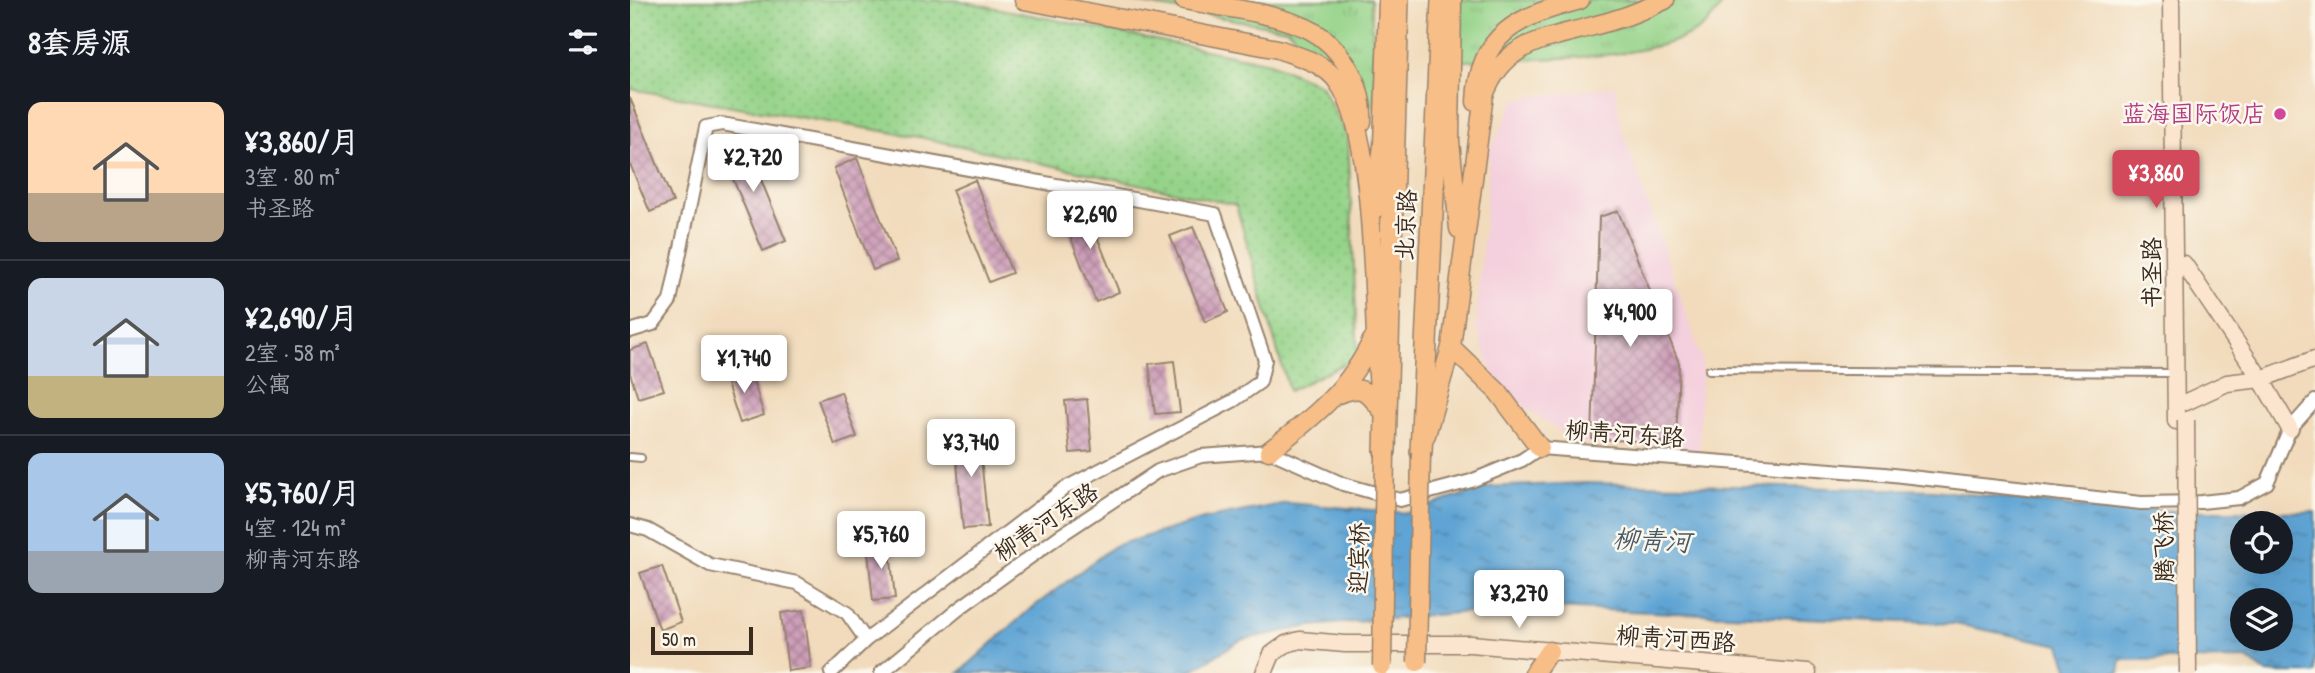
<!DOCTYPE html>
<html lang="zh">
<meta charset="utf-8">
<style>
:root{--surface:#171b24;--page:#20242c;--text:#f1f3f6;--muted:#9ea1a6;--line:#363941;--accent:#d1495b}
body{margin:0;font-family:"Patrick Hand","LXGW WenKai TC",sans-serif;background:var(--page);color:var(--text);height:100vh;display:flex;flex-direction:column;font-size:26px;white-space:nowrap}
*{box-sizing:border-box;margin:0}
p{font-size:23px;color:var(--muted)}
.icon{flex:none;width:38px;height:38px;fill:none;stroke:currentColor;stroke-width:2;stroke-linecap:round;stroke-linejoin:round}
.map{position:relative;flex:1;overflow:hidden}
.sheet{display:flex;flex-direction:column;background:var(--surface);width:630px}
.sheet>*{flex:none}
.buttons{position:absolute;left:1600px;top:511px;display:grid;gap:14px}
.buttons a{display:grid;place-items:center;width:63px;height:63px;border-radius:50%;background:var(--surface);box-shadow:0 7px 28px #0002;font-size:35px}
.scale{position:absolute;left:21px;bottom:18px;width:102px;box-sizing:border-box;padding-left:7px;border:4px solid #3b2a1e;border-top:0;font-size:19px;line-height:24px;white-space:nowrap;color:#3b2a1e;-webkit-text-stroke:5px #fbf7ec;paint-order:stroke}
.price{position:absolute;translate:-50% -60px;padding:0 16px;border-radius:7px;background:#fff;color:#222;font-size:23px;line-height:46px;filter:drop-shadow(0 2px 4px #0008)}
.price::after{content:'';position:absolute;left:50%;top:42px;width:21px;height:16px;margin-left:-10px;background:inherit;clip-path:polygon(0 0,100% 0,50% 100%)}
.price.on{background:var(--accent);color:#fff}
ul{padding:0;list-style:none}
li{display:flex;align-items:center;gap:21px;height:175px;padding:0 28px}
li+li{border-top:2px solid var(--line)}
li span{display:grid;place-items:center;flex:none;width:196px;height:140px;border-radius:14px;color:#555}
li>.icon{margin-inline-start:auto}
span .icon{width:84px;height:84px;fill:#fffc;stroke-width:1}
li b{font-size:30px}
h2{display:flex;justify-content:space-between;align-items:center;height:84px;padding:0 28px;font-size:30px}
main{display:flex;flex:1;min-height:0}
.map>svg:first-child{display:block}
</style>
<main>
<section class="sheet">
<h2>8套房源<svg class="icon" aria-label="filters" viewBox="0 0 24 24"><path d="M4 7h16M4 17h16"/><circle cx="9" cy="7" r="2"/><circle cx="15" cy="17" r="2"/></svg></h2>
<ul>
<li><span style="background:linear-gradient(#ffd9b3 65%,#b9a48a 0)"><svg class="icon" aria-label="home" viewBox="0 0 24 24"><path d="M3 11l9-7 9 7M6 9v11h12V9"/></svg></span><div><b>¥3,860/月</b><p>3室 · 80 m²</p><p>书圣路</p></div></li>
<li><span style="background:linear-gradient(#c9d6e8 70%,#c2b280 0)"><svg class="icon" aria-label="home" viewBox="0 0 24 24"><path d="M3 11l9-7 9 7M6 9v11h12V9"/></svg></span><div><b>¥2,690/月</b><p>2室 · 58 m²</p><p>公寓</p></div></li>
<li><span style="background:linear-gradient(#a9c7e8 70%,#9aa5b1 0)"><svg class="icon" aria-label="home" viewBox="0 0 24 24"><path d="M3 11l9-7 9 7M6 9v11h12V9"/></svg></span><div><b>¥5,760/月</b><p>4室 · 124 m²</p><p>柳青河东路</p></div></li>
</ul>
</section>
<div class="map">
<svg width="1685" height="673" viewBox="0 0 1685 673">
<defs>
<pattern id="grass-tufts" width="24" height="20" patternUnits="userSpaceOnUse" patternTransform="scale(1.75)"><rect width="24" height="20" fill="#95d389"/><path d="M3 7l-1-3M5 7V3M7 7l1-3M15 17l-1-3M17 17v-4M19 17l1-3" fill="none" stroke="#81b576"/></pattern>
<pattern id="park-dots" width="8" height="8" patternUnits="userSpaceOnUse" patternTransform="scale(1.75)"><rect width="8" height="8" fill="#95d389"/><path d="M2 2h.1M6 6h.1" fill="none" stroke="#81b576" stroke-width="1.8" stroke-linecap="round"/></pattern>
<pattern id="water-ripples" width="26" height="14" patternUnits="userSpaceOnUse" patternTransform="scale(1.75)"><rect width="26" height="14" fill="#5ea4d4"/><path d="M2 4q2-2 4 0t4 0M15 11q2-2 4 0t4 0" fill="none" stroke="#4f86ab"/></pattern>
<pattern id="building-cross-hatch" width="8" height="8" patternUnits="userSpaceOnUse" patternTransform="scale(1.75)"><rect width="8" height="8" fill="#ce9fb9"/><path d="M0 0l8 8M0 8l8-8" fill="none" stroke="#a88296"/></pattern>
</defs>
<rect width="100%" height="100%" fill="#fbf7ec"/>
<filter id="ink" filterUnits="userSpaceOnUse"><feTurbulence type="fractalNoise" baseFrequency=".0143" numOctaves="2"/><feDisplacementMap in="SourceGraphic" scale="14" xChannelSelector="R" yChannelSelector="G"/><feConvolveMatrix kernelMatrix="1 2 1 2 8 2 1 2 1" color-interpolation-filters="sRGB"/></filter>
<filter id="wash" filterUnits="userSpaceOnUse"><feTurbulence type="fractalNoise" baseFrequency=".00686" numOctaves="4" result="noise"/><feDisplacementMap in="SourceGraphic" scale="28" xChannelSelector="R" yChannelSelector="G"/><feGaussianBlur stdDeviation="1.57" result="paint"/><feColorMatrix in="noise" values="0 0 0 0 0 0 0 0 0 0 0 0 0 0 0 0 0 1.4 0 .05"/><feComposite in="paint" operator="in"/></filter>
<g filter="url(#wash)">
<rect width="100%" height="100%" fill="#f1dbbc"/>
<path fill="#f4cfdd" d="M985,86l6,40 81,234 -3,90 -114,-6 -35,-19 -52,-38 -22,-59 14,-177 26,-52z"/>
<path fill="url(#grass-tufts)" stroke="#687e54" stroke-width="2" d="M490,0h251l5,108 -89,-79z
M828,0h268c-7,8 -13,18 -21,25 -47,39 -184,33 -246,36z"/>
<path fill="url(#park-dots)" stroke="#687e54" stroke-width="2" d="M0,0h326l314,63 51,22 27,53 10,219 -69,34 -53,-186 -317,-68 -289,-48z"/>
<path fill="url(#water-ripples)" stroke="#4c6779" stroke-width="2" fill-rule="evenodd" d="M954,483l350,7 172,20 209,2v161h-48l-20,-14 -126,1 -2,13h-49l-10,-28 -105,-21 -431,-17 -214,19 -69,14 -53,33h-229l69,-62 86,-65 90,-27 83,-16 121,10 78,-26zM1612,523h38v39h-38zM1612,600h38v39h-38z"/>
<g id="blocks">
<path fill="url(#building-cross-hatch)" d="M0,98l43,104 -23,10 -20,-48z
M114,138l42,103 -23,10 -43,-103z
M227,158l40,103 -24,9 -39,-102z
M345,180l37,93 -23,9 -37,-92z
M453,201l36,91 -23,10 -36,-92z
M988,211l61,152 -3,80 -84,-4 7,-222z
M563,227l35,85 -23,10 -35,-86z
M18,344l16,46 -26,8 -8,-25v-23z
M544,361l6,51 -25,2 -6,-50z
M119,367l15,48 -24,8 -16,-48z
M211,392l16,45 -22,8 -17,-45z
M457,399l5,52 -22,2 -5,-52z
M348,428l10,99 -25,2 -9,-99z
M259,541l6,58 -22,2 -6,-58z
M32,566l19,56 -21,8 -20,-57z
M174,610l7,58 -23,3 -7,-58z"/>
</g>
</g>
<g filter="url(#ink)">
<use href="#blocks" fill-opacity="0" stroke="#96826d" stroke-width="2"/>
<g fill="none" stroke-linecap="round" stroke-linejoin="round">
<defs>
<path id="lane" d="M1079,370l464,3
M0,457l11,1"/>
<path id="street" d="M0,331l23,-7 17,-23 36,-174 16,-3 493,90 50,146 -5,22 -27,19 -168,87 -199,152 -35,33
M0,525l18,5 62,35 87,18 50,30 19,27
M251,673l80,-66 97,-70 100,-66 43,-15 68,-5 74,33 57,16 71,-19 51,-21 18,-12 344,26 257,29 60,-1 38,-4 28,-15 23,-54 25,-28"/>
<path id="secondary" d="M1541,0l5,421
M1554,264l77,115 29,50
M1556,402l41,-19 34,-4 54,-20
M634,673l8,-19 14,-10 14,-4 45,4h126l337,29"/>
<path id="primary" d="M394,0l254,49c21,8 46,13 60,33 40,55 34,234 41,307
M554,0c37,7 79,11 115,25 39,14 65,57 63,97
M822,0l-2,141 9,88
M846,102c2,-69 44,-86 104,-102
M745,209l8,-64 5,-145
M821,347l47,45 42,56
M708,394c25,-9 27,-5 43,15
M796,435l25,-88 33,-252c21,-54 60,-55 109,-69 25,-6 49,-15 72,-26
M639,451c40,-30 83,-64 103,-111
M904,673l15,-22"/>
<path id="highway" d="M755,451l13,-451
M791,452l21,-452"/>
</defs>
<use href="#lane" stroke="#96826d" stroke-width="10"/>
<use href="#street" stroke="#96826d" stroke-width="16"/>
<use href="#secondary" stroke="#96826d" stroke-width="19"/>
<use href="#primary" stroke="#96826d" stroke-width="21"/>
<use href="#highway" stroke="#96826d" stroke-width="24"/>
<use href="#lane" stroke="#fff" stroke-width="6"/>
<use href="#street" stroke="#fff" stroke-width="12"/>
<use href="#secondary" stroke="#fce5cf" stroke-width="16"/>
<use href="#primary" stroke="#f7be87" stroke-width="18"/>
<use href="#highway" stroke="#f7be87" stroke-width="21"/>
<defs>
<path id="secondary-bridge" d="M1556,420l2,253"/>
<path id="primary-bridge" d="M787,662l4,-210
M752,666l3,-215"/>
</defs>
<use href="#secondary-bridge" stroke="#96826d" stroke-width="19" stroke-linecap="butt"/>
<use href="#primary-bridge" stroke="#96826d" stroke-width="21" stroke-linecap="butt"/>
<use href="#secondary-bridge" stroke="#fce5cf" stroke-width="16"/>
<use href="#primary-bridge" stroke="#f7be87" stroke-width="18"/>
</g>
</g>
<circle fill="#d1479c" stroke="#fbf7ec" stroke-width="2.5" cx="1650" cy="114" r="7"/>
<g text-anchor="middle" stroke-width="5" stroke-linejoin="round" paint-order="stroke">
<g font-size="24" fill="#b23c85" stroke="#fbf7ec" text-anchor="end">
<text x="1636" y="122">蓝海国际饭店</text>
</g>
<g font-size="24" fill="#3b2a1e" stroke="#fbf7ec">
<text transform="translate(776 225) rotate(-87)" y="8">北京路</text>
<text transform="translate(1522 273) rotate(-90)" y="8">书圣路</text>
<text transform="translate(995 434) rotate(4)" y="8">柳青河东路</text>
<text transform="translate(416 522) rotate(-34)" y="8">柳青河东路</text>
<text transform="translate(1534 547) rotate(-91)" y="8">腾飞桥</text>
<text transform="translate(729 558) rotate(-89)" y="8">迎宾桥</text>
<text transform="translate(1046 639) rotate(4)" y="8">柳青河西路</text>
</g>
<g font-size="26" font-style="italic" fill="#495b67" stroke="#fbf7ec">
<text transform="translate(1022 540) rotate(3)" y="9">柳青河</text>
</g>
</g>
</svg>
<div class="buttons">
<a><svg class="icon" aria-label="locate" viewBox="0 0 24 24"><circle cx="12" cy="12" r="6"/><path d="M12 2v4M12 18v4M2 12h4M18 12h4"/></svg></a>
<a><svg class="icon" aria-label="layers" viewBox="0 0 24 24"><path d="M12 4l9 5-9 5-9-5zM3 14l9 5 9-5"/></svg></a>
</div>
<div class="scale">50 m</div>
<b class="price" style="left:123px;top:194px">¥2,720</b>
<b class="price on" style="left:1526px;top:210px">¥3,860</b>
<b class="price" style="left:460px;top:251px">¥2,690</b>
<b class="price" style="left:1000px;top:349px">¥4,900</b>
<b class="price" style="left:114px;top:395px">¥1,740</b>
<b class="price" style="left:341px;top:479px">¥3,740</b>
<b class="price" style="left:251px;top:571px">¥5,760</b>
<b class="price" style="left:889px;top:630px">¥3,270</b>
</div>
</main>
